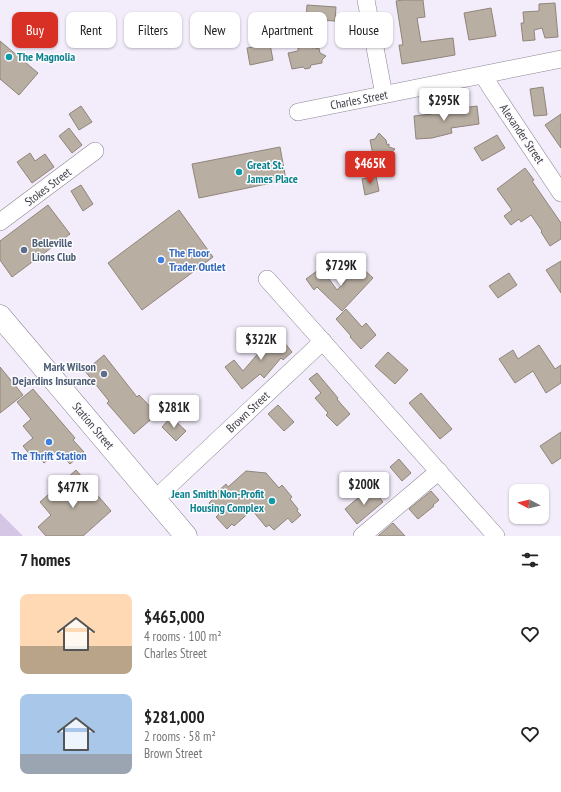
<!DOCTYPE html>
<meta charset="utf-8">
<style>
:root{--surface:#fff;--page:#f2f2f2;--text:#222;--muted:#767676;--accent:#d93025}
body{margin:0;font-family:"PT Sans Narrow",sans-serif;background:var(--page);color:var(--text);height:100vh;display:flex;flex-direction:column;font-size:15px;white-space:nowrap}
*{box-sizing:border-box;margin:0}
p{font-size:13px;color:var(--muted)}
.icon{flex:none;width:22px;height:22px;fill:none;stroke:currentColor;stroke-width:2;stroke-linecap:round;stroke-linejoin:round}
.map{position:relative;height:536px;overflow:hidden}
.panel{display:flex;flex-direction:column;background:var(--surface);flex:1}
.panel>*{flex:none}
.banner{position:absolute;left:12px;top:12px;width:537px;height:36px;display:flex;gap:8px}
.needle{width:26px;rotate:277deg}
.buttons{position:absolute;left:509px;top:484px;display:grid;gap:8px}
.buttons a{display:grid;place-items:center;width:40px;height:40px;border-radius:8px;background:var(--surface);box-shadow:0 1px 3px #0004;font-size:20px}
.price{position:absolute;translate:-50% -34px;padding:0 9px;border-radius:4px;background:#fff;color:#222;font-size:13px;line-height:26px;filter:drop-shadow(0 1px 2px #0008)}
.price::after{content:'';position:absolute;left:50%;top:24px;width:12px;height:9px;margin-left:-6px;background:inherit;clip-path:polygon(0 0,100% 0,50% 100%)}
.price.current{background:var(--accent);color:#fff}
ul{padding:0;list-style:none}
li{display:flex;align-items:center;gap:12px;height:100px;padding:0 20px}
li span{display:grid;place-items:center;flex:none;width:112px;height:80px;border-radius:8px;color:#555}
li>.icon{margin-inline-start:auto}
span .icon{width:48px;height:48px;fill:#fffc;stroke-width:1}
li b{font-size:17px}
h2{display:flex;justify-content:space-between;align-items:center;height:48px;padding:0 20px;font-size:17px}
.pill{padding:0 14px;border-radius:8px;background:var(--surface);box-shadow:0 1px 3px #0004;font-size:14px;line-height:36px}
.pill.current{background:var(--accent);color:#fff}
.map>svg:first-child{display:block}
</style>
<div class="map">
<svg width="561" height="536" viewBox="0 0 561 536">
<rect width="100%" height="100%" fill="#f3ecfa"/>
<path fill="#d4c6e4" d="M0,513l23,23h-23z"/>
<path fill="#b9aea2" stroke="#8f857a" d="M403,0h20l2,17 -8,1 4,24 32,-4 2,17 -53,9 -3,-19h4l-7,-44z
M555,3l3,34 -13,1 -3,-10 -8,2 1,10 -12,1 -2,-18h3l-1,-11 16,-1v-7z
M307,5l29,2 -1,14 -29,-2z
M491,8l5,28 -27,4 -5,-27z
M0,41l38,32 -19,22 -19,-16z
M270,44l3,16 -23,5 -3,-17z
M312,45v3l4,-1v2l3,-1 1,5 6,3 -4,4v3l-11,2 -1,3 -5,1 -2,-2 -11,2 -4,-16 10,-2v-3z
M543,87l4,28 -13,1 -4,-27z
M81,106l11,16 -13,8 -10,-16z
M477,106l2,18 -28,4 1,5 -20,5 -16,1 -2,-23 18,-2 -1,-4 16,-3 1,3z
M561,114v34l-16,-23z
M69,128l13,17 -10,8 -13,-17z
M379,133l7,7 1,5 2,-1v3l6,2 -4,4 3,17 -17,4 -7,-34 5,-1z
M497,135l8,13 -23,13 -8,-13z
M280,147l6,33 -87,18 -7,-34z
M30,153l5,8 10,-7 9,13 -22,16 -15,-21z
M525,168l9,12 -2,1 29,42v16l-11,7 -9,-14 1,-1 -11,-16 -10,7 -2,-3 -8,6 -7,-9 8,-6 -15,-21z
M376,176l3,15 -14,4 -3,-16z
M81,185l12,19 -10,7 -12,-20z
M48,205l22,29 -58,43 -12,-17v-19z
M179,210l34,47 -71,53 -34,-47z
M561,261v32l-15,-23z
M360,266l13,12 -31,33 -25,-24 -3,3 -8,-11 15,-11 16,22z
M509,273l8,12 -19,13 -9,-12z
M346,309l16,18 4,-4 10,12 -15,14 -11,-12 1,-1 -15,-17z
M275,331l17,21 -9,8 -2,-2 -17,20 -4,-4 -18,15 -17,-22 9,-7 9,11 25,-29 -3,-4z
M539,345l16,24 6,-4v18l-15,10 -13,-22 -18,12 -16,-24 14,-9 5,9z
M388,352l20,18 -13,14 -20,-18z
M104,355l33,42 2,-2 18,19 -23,20 -27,-31 2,-2 -24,-30z
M0,367l23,28 -23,18z
M317,373l21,25 -1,1 4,5 9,10 -13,12 -11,-11 2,-2 -13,-15 6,-5 -12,-14z
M33,389l42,49 -2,2 11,12 -14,12 -12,-12 -14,11 -9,-10 -4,3 -8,-10 10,-8 -10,-12 8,-7 -14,-17z
M421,393l31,36 -12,10 -31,-36z
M278,405l16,17 -10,9 -16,-17z
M171,417l15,14 -10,10 -14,-14z
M561,432v26l-9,6 -12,-18z
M399,459l12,14 -9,8 -12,-14z
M76,470l35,41 -28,25h-37l-8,-9 13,-12 -11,-13z
M246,471l20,2 13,15 3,-3 10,12 -2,2 8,10 -1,2 4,4 -9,8 -4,-5 -14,12 -5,-5 -3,2 -14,-17 -18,16 -2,-2 -5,5 -11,-12 3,-3 -10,-11 8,-8 -1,-2 10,-9 2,3z
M371,487l12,15 -26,22 -12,-15z
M431,491l8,9 -6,5 1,1 -16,13 -9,-10z
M393,523l12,13h-27z"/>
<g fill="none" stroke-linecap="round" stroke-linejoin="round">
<defs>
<path id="minor" d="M366,0l18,95
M483,75l8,13 70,105
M298,112l263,-53
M0,222l95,-71
M267,279l229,257
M154,500l169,-159
M362,536l77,-65"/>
<path id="major" d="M0,316l186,220"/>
</defs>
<use href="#minor" stroke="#8c8693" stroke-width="18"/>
<use href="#major" stroke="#8c8693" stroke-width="23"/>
<use href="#minor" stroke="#fff" stroke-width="17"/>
<use href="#major" stroke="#fff" stroke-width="22"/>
</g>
<g fill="#0f9aa8" stroke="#fdfcff" stroke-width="1.5">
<circle cx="9" cy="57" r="4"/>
<circle cx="239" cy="172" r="4"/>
<circle cx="272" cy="501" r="4"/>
</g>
<g fill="#5c6f8a" stroke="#fdfcff" stroke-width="1.5">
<circle cx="24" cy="250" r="4"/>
<circle cx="104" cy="374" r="4"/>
</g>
<g fill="#3f7fe0" stroke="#fdfcff" stroke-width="1.5">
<circle cx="161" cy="260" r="4"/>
<circle cx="49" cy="442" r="4"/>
</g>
<g text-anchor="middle" stroke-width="3" stroke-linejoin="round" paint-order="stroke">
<g font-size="12" font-weight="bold" fill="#0d838f" stroke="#fdfcff" text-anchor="start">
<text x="17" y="61">The Magnolia</text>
<text x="247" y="169">Great St.<tspan x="247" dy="14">James Place</tspan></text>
<text x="264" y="498" text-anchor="end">Jean Smith Non-Profit<tspan x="264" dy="14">Housing Complex</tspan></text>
</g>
<g font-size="12" fill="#3e3b41" stroke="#fdfcff">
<text transform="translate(359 100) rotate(-11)" y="4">Charles Street</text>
<text transform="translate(522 134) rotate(56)" y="4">Alexander Street</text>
<text transform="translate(48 187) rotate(-37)" y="4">Stokes Street</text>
<text transform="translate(248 412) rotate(-43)" y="4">Brown Street</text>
<text transform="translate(93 426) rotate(50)" y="4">Station Street</text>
</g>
<g font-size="12" font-weight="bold" fill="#4e5e75" stroke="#fdfcff" text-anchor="start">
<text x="32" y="247">Belleville<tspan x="32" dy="14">Lions Club</tspan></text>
<text x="96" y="371" text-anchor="end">Mark Wilson<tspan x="96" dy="14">Dejardins Insurance</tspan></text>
</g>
<g font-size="12" font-weight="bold" fill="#366cbe" stroke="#fdfcff" text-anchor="start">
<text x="169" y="257">The Floor<tspan x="169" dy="14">Trader Outlet</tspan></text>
<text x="49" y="460" text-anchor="middle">The Thrift Station</text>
</g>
</g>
</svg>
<div class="buttons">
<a><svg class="needle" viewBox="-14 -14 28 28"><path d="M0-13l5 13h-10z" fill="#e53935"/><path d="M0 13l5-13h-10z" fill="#767676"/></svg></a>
</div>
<b class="price" style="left:444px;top:122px">$295K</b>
<b class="price current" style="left:370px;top:185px">$465K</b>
<b class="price" style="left:341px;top:287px">$729K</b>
<b class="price" style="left:261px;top:361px">$322K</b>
<b class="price" style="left:174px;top:429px">$281K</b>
<b class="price" style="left:364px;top:506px">$200K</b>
<b class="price" style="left:73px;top:509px">$477K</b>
<div class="banner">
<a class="pill current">Buy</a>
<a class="pill">Rent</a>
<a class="pill">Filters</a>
<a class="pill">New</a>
<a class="pill">Apartment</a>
<a class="pill">House</a>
</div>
</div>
<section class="panel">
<h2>7 homes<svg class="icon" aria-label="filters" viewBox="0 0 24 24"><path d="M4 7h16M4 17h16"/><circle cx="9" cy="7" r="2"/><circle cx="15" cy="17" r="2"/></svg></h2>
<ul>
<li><span style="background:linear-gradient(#ffd9b3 65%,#b9a48a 0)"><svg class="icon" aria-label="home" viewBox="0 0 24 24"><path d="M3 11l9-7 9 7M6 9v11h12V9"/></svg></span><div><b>$465,000</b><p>4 rooms · 100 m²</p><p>Charles Street</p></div><svg class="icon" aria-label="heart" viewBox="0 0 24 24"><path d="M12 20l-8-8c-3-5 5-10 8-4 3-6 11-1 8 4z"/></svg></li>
<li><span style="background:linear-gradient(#a9c7e8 75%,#9aa5b1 0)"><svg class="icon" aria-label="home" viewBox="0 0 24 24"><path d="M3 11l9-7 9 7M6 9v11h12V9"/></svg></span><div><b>$281,000</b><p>2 rooms · 58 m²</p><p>Brown Street</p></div><svg class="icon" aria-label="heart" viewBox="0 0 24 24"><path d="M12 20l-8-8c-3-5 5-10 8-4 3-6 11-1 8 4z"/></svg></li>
</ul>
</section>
